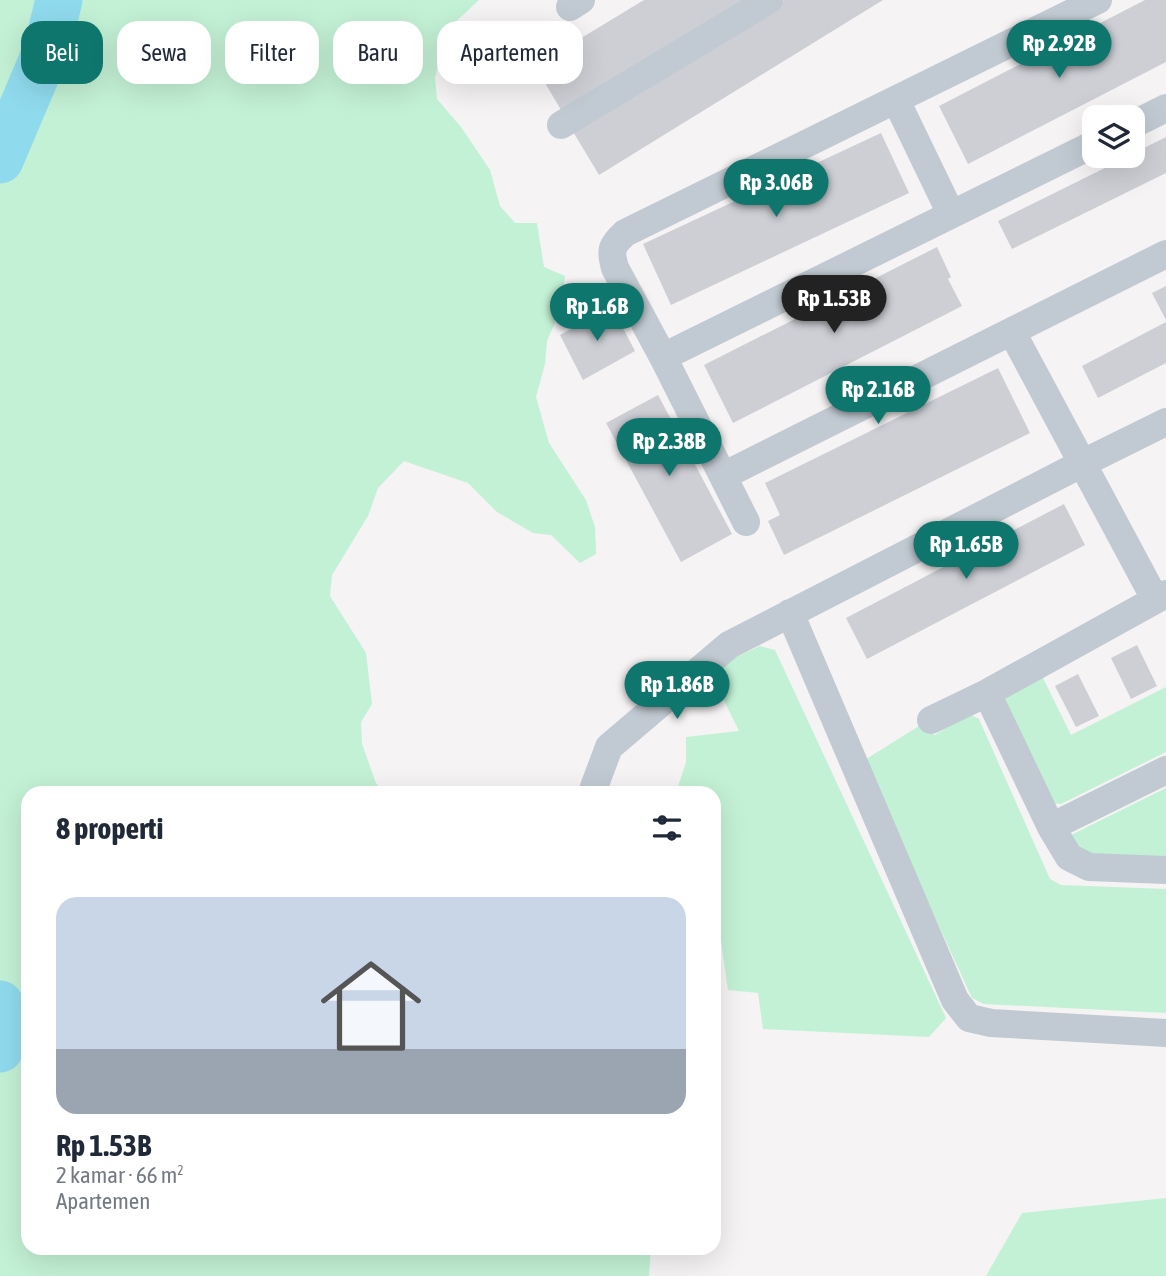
<!DOCTYPE html>
<html lang="id">
<meta charset="utf-8">
<style>
:root{--surface:#fff;--page:#f2f2f3;--text:#1f2937;--muted:#747a83;--accent:#0f766e}
body{margin:0;font-family:"Asap Condensed",sans-serif;background:var(--page);color:var(--text);height:100vh;display:flex;flex-direction:column;font-size:26px;white-space:nowrap}
*{box-sizing:border-box;margin:0}
p{font-size:23px;color:var(--muted)}
.icon{flex:none;width:38px;height:38px;fill:none;stroke:currentColor;stroke-width:2;stroke-linecap:round;stroke-linejoin:round}
.map{position:relative;flex:1;overflow:hidden}
.details{position:absolute;left:21px;top:786px;width:700px;height:469px;display:flex;flex-direction:column;background:var(--surface);border-radius:21px;box-shadow:0 7px 28px #0002}
.details>*{flex:none}
.banner{position:absolute;left:21px;top:21px;width:700px;height:63px;display:flex;gap:14px}
.buttons{position:absolute;left:1082px;top:105px;display:grid;gap:14px}
.buttons a{display:grid;place-items:center;width:63px;height:63px;border-radius:14px;background:var(--surface);box-shadow:0 7px 28px #0002;font-size:35px}
.price{position:absolute;translate:-50% -60px;padding:0 16px;border-radius:24px;background:var(--accent);color:#fff;font-size:23px;line-height:46px;filter:drop-shadow(0 2px 4px #0008)}
.price::after{content:'';position:absolute;left:50%;top:42px;width:21px;height:16px;margin-left:-10px;background:inherit;clip-path:polygon(0 0,100% 0,50% 100%)}
.price.on{background:#222;color:#fff}
ul{padding:0;list-style:none}
li{display:grid;align-content:center;gap:14px;height:371px;padding:0 35px}
li span{display:grid;place-items:center;height:217px;border-radius:21px;color:#555}
li>.icon{margin-inline-start:auto}
span .icon{width:126px;height:126px;fill:#fffc;stroke-width:1}
li b{font-size:30px}
h2{display:flex;justify-content:space-between;align-items:center;height:84px;padding:0 35px;font-size:30px}
.tag{padding:0 24px;border-radius:21px;background:var(--surface);box-shadow:0 7px 28px #0002;font-size:24px;line-height:63px}
.tag.on{background:var(--accent);color:#fff}
.map>svg:first-child{display:block}
</style>
<div class="map">
<svg width="1166" height="1276" viewBox="0 0 1166 1276">
<rect width="100%" height="100%" fill="#f5f3f3"/>
<path fill="#c3f1d5" d="M0,0h479l-33,31 -11,47 2,21 24,28 29,43 10,36 15,17h22l7,44 21,9 -6,37 -12,28 -2,23 -9,33 13,46 37,57 9,27 1,27 -16,9 -29,-28 -18,-2 -36,-21 -29,-29 -64,-22 -26,27 -10,28 -36,59 -2,21 36,57 6,51 -11,18 1,22 14,39 8,10h-356v455h623l-2,28h-649z
M760,646l15,4 171,368 -17,19 -166,-8 -5,-36 -30,-3 -10,-70 -4,-11v-116h-38l10,-31v-25l53,-6 -30,-61z
M1042,676l29,59 95,-48v65l-105,52 -10,-1 -46,-104 4,-6z
M969,714l10,5 71,160 11,6 105,4v124l-182,-9 -12,-6 -109,-237 56,-35 16,9z
M1166,788v70l-83,-4 -14,-18z
M1166,1198v78h-180l36,-63z"/>
<g fill="none" stroke-linecap="round" stroke-linejoin="round">
<path stroke="#90daee" stroke-width="47" d="M0,160l47,-111 12,-49
M0,1004l6,18 -6,27"/>
</g>
<path fill="#cdcfd5" d="M644,0h109l-189,115 -29,-49z
M784,0h99l-284,175 -27,-45z
M1145,0h21v62l-198,102 -29,-58z
M881,133l28,60 -238,112 -28,-61z
M1166,137v36l-154,76 -14,-28 131,-65h3v-2z
M937,247l14,30 -3,2 14,27 -229,117 -29,-58z
M1166,286v34l-14,-27z
M612,307l23,44 -52,29 -23,-45z
M1166,322v41l-68,35 -16,-32z
M998,368l32,65 -246,122 -16,-34 12,-6 -15,-32z
M658,395l74,139 -51,28 -75,-139z
M1064,504l21,41 -218,114 -21,-41z
M1137,645l20,41 -26,13 -20,-41z
M1078,674l21,42 -23,11 -21,-41z"/>
<g fill="none" stroke-linecap="round" stroke-linejoin="round">
<path stroke="#c1cad2" stroke-width="28" d="M570,7l11,-7
M896,100l55,114
M561,125l208,-125
M1132,125l34,-17
M1012,332l143,267
M663,357l431,-213
M723,476l443,-222
M746,522l-83,-165 -48,-89c-5,-18 -4,-22 10,-35l473,-233
M1166,594l-179,99 64,134 18,30 20,10 77,3
M790,613l165,387 14,18 22,5 175,10
M931,720l56,-27
M596,793l-2,-6 15,-40 120,-102 354,-182 83,-41
M1051,827l115,-57"/>
</g>
</svg>
<div class="buttons">
<a><svg class="icon" aria-label="layers" viewBox="0 0 24 24"><path d="M12 4l9 5-9 5-9-5zM3 14l9 5 9-5"/></svg></a>
</div>
<b class="price" style="left:1059px;top:80px">Rp 2.92B</b>
<b class="price" style="left:776px;top:219px">Rp 3.06B</b>
<b class="price on" style="left:834px;top:335px">Rp 1.53B</b>
<b class="price" style="left:597px;top:343px">Rp 1.6B</b>
<b class="price" style="left:878px;top:426px">Rp 2.16B</b>
<b class="price" style="left:669px;top:478px">Rp 2.38B</b>
<b class="price" style="left:966px;top:581px">Rp 1.65B</b>
<b class="price" style="left:677px;top:721px">Rp 1.86B</b>
<div class="banner">
<a class="tag on">Beli</a>
<a class="tag">Sewa</a>
<a class="tag">Filter</a>
<a class="tag">Baru</a>
<a class="tag">Apartemen</a>
</div>
<section class="details">
<h2>8 properti<svg class="icon" aria-label="filters" viewBox="0 0 24 24"><path d="M4 7h16M4 17h16"/><circle cx="9" cy="7" r="2"/><circle cx="15" cy="17" r="2"/></svg></h2>
<ul>
<li><span style="background:linear-gradient(#c9d6e8 70%,#9aa5b1 0)"><svg class="icon" aria-label="home" viewBox="0 0 24 24"><path d="M3 11l9-7 9 7M6 9v11h12V9"/></svg></span><div><b>Rp 1.53B</b><p>2 kamar · 66 m²</p><p>Apartemen</p></div></li>
</ul>
</section>
</div>
